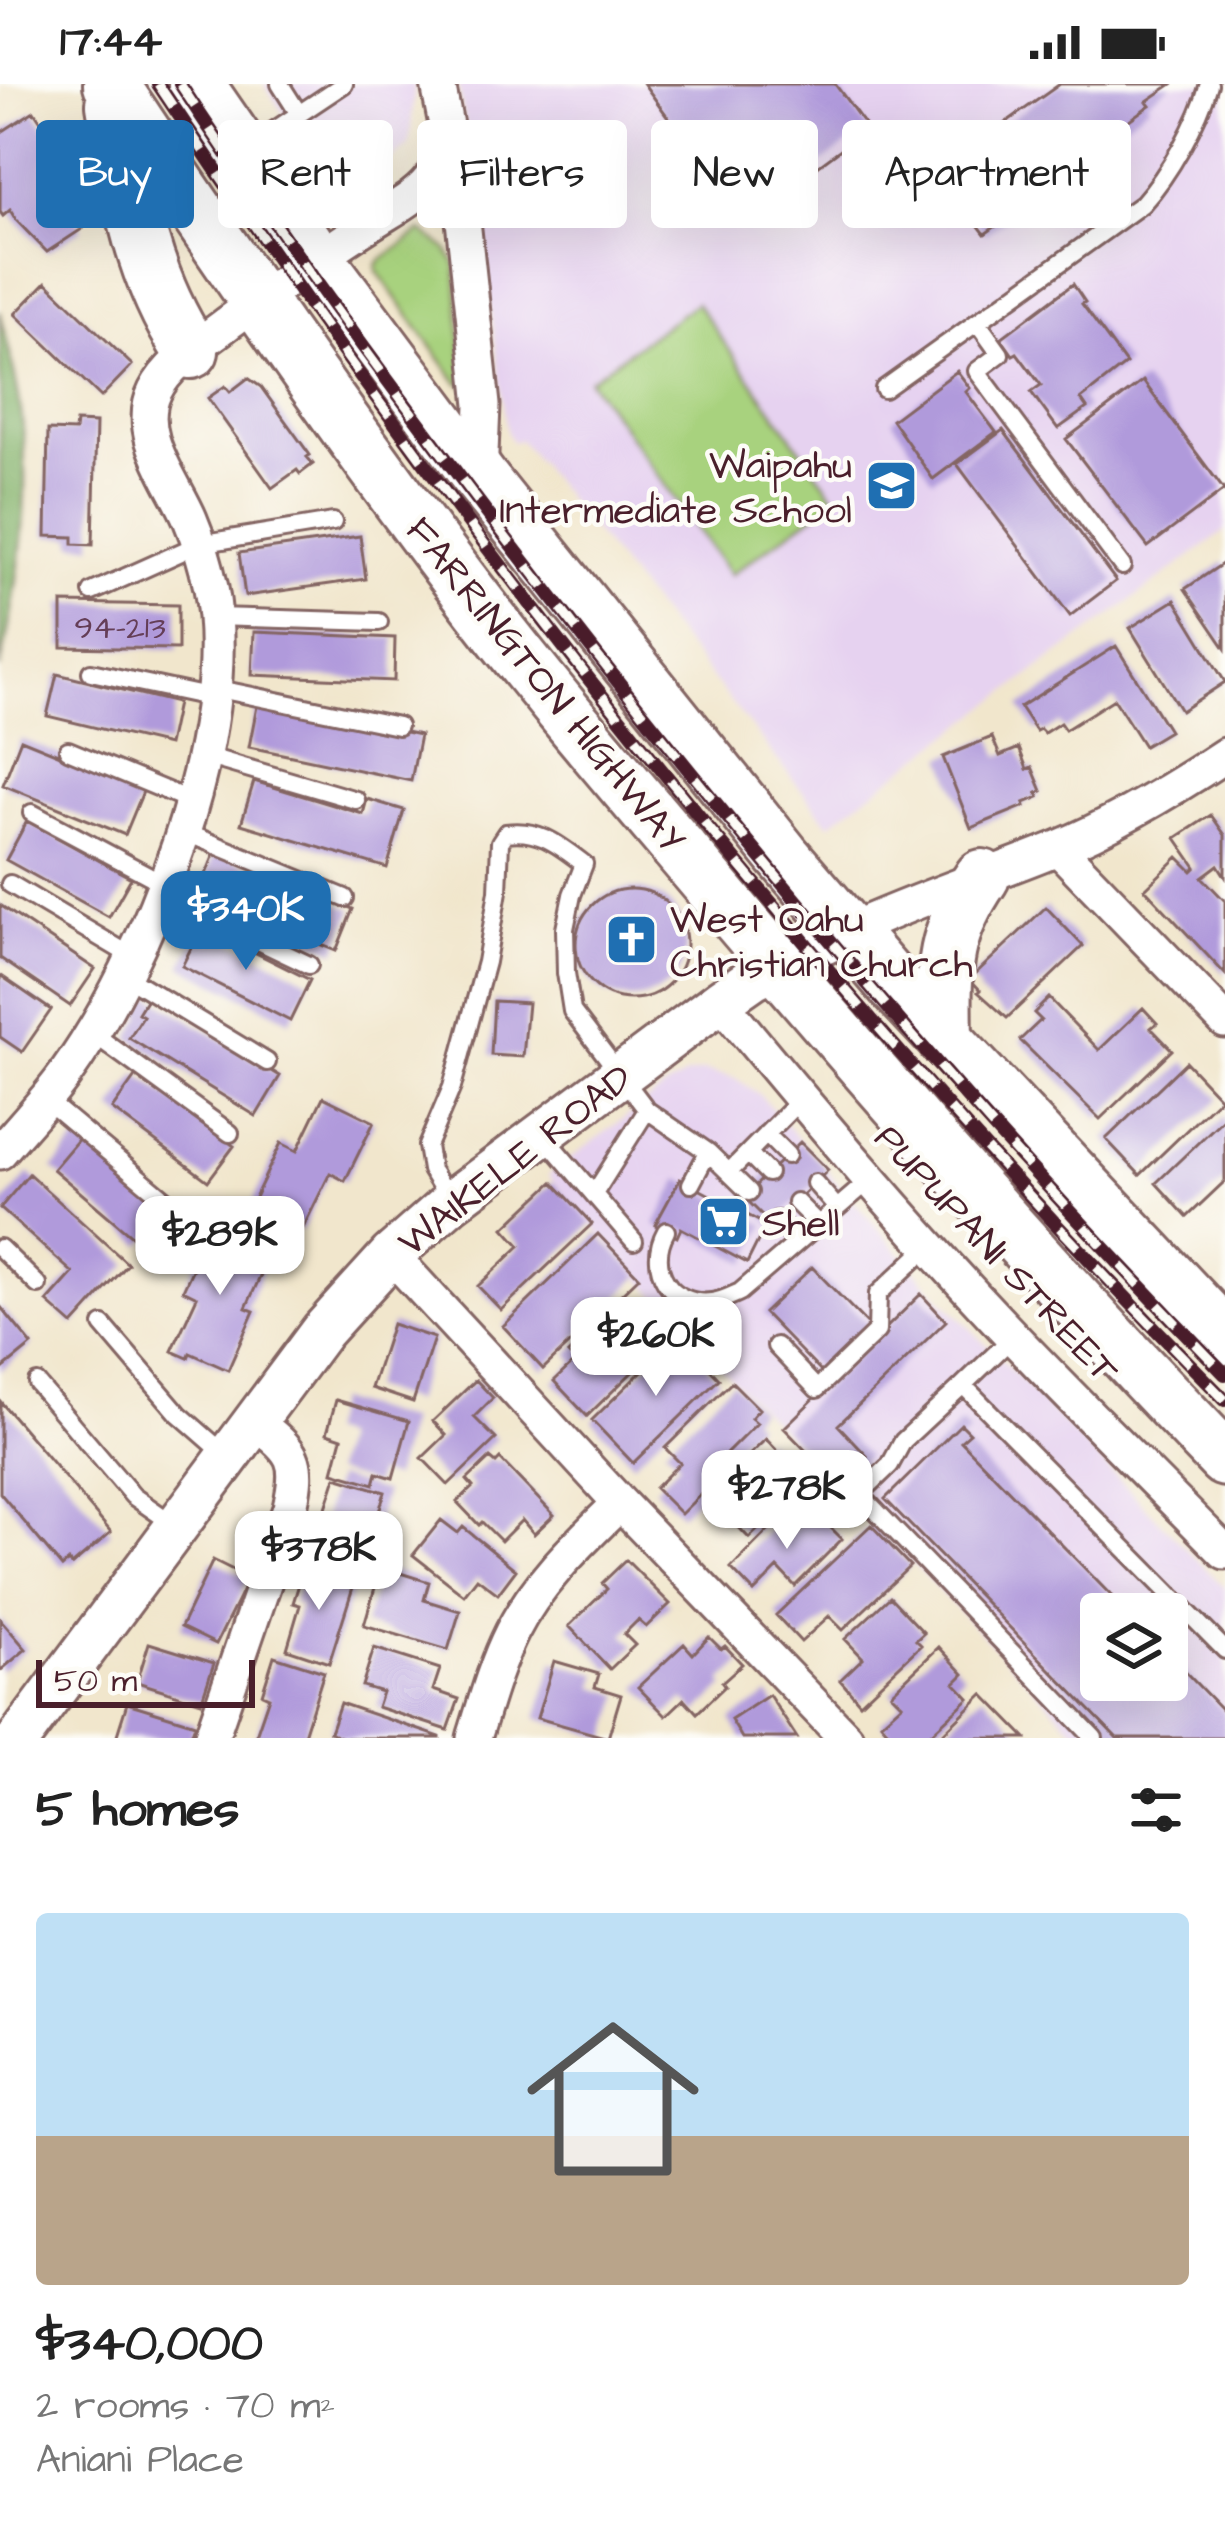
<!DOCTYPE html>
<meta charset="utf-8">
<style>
:root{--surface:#fff;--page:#f2f2f2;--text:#222;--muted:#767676;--line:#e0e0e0;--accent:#1f6fb2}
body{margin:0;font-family:"Architects Daughter",sans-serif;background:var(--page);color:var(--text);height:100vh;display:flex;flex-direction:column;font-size:45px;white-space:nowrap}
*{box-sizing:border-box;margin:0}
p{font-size:39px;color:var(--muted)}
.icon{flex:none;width:66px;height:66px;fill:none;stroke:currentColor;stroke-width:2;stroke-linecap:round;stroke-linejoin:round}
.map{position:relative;height:1654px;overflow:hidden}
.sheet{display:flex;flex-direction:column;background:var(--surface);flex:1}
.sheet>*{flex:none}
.guide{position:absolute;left:36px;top:36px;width:1155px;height:108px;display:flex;gap:24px}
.buttons{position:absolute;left:1080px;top:1509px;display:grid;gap:24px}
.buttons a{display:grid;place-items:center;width:108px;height:108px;border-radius:12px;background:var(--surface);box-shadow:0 12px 48px #0002;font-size:60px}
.scale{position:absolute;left:36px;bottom:30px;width:219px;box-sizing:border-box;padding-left:12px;border:6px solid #4a1f2b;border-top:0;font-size:33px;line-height:42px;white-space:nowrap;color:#4a1f2b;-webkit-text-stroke:9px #fdfcf7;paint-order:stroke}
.price{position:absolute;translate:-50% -102px;padding:0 27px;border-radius:24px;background:#fff;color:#222;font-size:39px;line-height:78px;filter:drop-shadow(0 3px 6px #0008)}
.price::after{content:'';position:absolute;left:50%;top:72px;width:36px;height:27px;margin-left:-18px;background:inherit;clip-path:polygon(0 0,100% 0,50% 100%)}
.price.current{background:var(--accent);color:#fff}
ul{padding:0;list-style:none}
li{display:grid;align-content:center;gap:24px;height:636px;padding:0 36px}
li+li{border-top:3px solid var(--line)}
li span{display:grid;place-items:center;height:372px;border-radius:12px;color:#555}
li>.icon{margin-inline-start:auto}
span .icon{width:216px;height:216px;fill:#fffc;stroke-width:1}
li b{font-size:51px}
h2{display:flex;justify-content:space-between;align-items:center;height:144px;padding:0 36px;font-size:51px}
.chip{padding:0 42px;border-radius:12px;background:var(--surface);box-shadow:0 12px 48px #0002;font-size:42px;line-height:108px}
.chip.current{background:var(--accent);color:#fff}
.status{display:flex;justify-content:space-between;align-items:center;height:84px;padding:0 60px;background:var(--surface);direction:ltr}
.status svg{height:33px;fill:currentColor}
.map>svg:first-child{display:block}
</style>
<div class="status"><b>17:44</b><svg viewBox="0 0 49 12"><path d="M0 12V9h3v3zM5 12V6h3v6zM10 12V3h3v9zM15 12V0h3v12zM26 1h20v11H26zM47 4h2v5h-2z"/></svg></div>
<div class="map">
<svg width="1225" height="1654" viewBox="0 0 1225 1654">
<rect width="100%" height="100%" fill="#fdfcf7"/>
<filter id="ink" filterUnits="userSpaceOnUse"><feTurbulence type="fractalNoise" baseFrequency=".00833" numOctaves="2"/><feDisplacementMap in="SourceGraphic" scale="24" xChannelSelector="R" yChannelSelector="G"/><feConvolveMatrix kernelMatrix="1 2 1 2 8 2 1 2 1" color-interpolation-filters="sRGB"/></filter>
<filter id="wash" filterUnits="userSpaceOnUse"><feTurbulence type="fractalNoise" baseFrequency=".004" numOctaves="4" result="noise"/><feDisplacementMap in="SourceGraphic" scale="48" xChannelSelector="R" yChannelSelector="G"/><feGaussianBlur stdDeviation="2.7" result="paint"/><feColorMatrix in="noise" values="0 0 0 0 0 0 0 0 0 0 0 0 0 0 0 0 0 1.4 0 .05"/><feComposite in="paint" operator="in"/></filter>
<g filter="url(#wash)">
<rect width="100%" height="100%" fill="#f1e6cc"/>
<path fill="#e6d2f0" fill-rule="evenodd" d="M264,0h151l-6,62 -26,20 -27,13 -20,-2 -25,-21z
M458,0h767v447l-396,293 -309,-384 -8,2 -5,-9 -36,-276z
M704,987l31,7 24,16 171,193 295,301v150h-142l-374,-383 -161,-180 118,-88 19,-11zM1101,1530h66v66h-66z"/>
<path fill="#a8d27e" stroke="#797854" stroke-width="3" d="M421,147l25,17 10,17 8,120 -7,-3 -80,-111v-6l3,-4z
M696,219l140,196 -106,76 -141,-195z"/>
<path fill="#86b46d" stroke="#686a4c" stroke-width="3" d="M0,227c7,33 17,67 21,100 11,87 -2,174 -21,258z"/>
<g id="blocks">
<path fill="#b09adb" d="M644,0h191l33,45 -125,92z
M1060,0h112l-25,17 3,4 -32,23 5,7 -138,99 -13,-17 -6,4 -20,-29 6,-4 -13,-18z
M34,27l27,41 -17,11 10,17 15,-10 7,11 -10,6 16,42 -35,23 -31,-32 -6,-10 -7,6 -3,-4v-79z
M46,198l86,83 -31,32 -86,-83z
M1073,200l12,18 -3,2 44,60 -45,35 6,9 -29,21 -27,-37 10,-7 -24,-32 -4,2 -12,-17z
M957,287l13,17 -4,4 30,40 -63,47 -41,-59z
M248,294l13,9 49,68 -3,2 6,7 -13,10 -3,-4 -25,18 -64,-90 17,-12 5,6z
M1143,297l81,109 -76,57 -82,-108z
M76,338l20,1 -3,122 -20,-1v-7l-27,-1 2,-106 27,1z
M1003,346l113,151 -46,35 -113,-152z
M360,452l6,43 -121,17 -6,-43z
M1225,478v86l-40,-59z
M1175,516l50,82 -44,29 -51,-83z
M62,519l116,2v44l-116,-2z
M254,548l141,6 -1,43 -142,-6z
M1116,562l53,85 -25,15 -30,-47 -49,31 -5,-7 -16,10 -4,-4 -4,2 -16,-24z
M57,590l120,29 -9,42 -121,-29z
M258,617l162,34 -9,46 -162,-34z
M992,653l8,19 19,-8 8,21 5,-2 10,24 -5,2 2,4 -15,6 1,3 -54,22 -28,-71z
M21,655l123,50 -19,46 -122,-50z
M254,697l109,33 4,-15 37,11 -17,58 -146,-44z
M1211,731l14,20v41l-7,-11 -16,12 23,24v73l-80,-85 33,-32 14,14 4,-4 -20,-29z
M27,737l104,57 -22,39 -103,-57z
M215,768l138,57 -17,42 -138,-57z
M576 860a55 55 0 1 1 110 0a55 55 0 1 1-110 0Z
M0,821l95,64 -25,37 -70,-48z
M1046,823l37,39 -76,72 -29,-26 2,-2 -10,-11z
M202,842l108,54 -20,41 -108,-55z
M0,891l51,35 -29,42 -22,-15z
M149,911l131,81 -24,40 -127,-78 14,-22 -5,-3z
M1049,914l50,52 44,-42 14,15 -6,5 21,22 -72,69 -80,-79 21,-20 -7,-7z
M494,917l34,2 -5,54 -32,-2z
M1186,978l34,36 -80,77 -34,-36z
M137,990l97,72 -26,35 -96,-72z
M323,1013l51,25 -29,59 -15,-8 -28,57 -35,-17 -4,6 -15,-7 33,-69 16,8z
M1225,1033v64l-38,36 -31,-34z
M81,1052l89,76 -28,33 -89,-76z
M800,1058l28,28 -56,55 -28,-28z
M29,1090l99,90 -55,61 -26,-23 26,-29 -73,-65z
M680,1095l86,46 -19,38 -66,-35 -4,9 -22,-12z
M553,1098l39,42 -91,86 -23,-24 42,-40 -16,-18z
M214,1138l17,8 -2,4 35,16 -7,15 7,3 -18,40 8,3 -26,59 -38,-17 -2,5 -16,-7 25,-54 -14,-7z
M598,1150l41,43 -96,92 -40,-43z
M812,1183l60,62 -48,46 -60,-62z
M921,1210l25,27 -108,104 29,31 -29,28 -54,-56z
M0,1222l32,39 -32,26z
M614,1225l40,42 -67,65 -33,-35 21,-20 -7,-7z
M392,1240l42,14 -21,64 -42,-14z
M678,1252l41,43 -86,84 -41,-43z
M476,1296l17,18 -19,19 22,22 -48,46 -26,-27 24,-23 -13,-14z
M732,1298l27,27 -8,9 6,5 -31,31 8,7 -53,53 -26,-26 25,-25 -15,-15z
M336,1316l73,21 -16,57 -16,-5 -3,11 -41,-12 9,-34 -15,-5z
M0,1317l111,131 -39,33 -3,-4 -7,6 -62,-74z
M961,1340l9,9 -9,8 168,173h-28v66h66v-27l58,60v25h-108l-232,-239z
M766,1355l17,18 -11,12 23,24 -46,45 -41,-43z
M490,1374l6,5 4,-4 54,56 -20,19 -12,-14 -21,21 -19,-19 -3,3 -22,-23 16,-15 -6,-7z
M336,1393l49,15 -24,79 -42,-13 12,-39 -8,-2z
M813,1426l29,29 -47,47 -17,-18 -24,24 -23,-24 48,-49 12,13z
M441,1436l17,13 5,-6 53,43 -18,24 -21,-16 -13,17 -51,-40z
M871,1441l39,41 -67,64 -14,-14 -28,26 -25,-27z
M213,1476l36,18 -33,66 -35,-17z
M626,1476l44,44 -24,23 -8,-7 -14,14 11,11 -25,24 -41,-43 38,-37 -5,-6z
M305,1481l50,16 -26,82 -42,-14 13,-44 -7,-2z
M381,1483l48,15 -5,18 36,11 -12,39 -84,-25z
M890,1513l34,36 -8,7 5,5 -61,58 -20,-23 23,-22 -18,-19z
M0,1535l26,30 -26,22z
M709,1553l12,12 4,-3 17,18 -20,18 3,4 -28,27 -13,-14 -18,17 -28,-29 46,-43 9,10z
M149,1559l65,20 -13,39 -64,-20z
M939,1563l25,27 -9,9 14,15 -43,40h-32l-13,-15 21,-19 -11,-11z
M374,1564l66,21 -7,21 26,9 -11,31 -71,-23 5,-15 -20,-6z
M274,1572l50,16 -21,66h-48l14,-41 -7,-3z
M554,1577l45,13 -4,13 26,8 -13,43 -71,-20z
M983,1610l43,44h-88z
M769,1611l28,43h-55l-11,-18z
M127,1619l68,21 -5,14h-74z
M340,1619l100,34v1h-97l-13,-6z"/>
</g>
</g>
<g filter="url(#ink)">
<use href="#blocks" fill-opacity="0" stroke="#846563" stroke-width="3"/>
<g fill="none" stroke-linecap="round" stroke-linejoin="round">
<defs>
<path id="service" d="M280,0l19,30
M248,64l96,-64
M977,238l23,32 -23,17 145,195
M884,305l258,-185c27,-30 56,-81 67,-120
M92,508l107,-48 134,-22
M216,533l163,5
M91,588l122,26
M214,604l184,38
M68,666l123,51
M202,671l154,45
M32,729l133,71
M182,747l163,67
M10,800l123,73
M162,811l147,70
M124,891l143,87
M91,948l139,101
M45,1015l122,102
M541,1049l93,108
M766,1050l21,21
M748,1069l20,20
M729,1088l72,-73
M815,1099l22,25
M691,1100l17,-32
M594,1110l53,-84
M450,1117l-19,-31 -4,-24 25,-59 34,-125 12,-71 2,-49 6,-9c33,-5 53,12 78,31l-12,31 -7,34 1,44 6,38 75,99 61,42 41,40
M796,1118l22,22
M777,1136l21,22
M666,1147c-20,36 4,76 46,71 10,-1 19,-6 28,-10l131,-113
M0,1164l38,37
M103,1241l76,89 48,42
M776,1262l41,43 60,-58 1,-37 51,-48
M37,1299l96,113 43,30
M963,1301l50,-48
M1094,1654l-234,-244 30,-29 13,-24 60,-56 262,265"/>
<path id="minor" d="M438,0l23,118 22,203 -3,73
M1058,764l167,173
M848,847c67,-31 138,-54 207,-82 59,-24 117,-59 170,-94
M720,917c95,115 191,229 294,337 69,72 141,143 211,214
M0,1068c21,-25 45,-50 64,-76 85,-118 175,-343 147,-488 -5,-23 -12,-48 -21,-69 -16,-38 -56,-85 -35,-128 14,-29 49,-49 73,-68 47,-34 93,-68 142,-99 21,-14 51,-28 64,-50 7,-13 8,-30 11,-44
M391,1171l229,248 226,235
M211,1654l79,-230c11,-50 4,-55 -35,-87
M474,1654c11,-35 21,-72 38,-106 26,-51 68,-90 108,-129"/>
<path id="tertiary" d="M19,1654l303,-407 69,-76 60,-53 269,-201 33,-23 95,-47"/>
<path id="primary" d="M111,0c112,169 227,336 350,498 86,114 180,221 272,330 159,187 321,371 492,547
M196,0l120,174 164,220 302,377 112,130 331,352
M114,20c15,91 26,169 77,247
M945,956c-1,-70 -4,-103 37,-163"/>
</defs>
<use href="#service" stroke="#846563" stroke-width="22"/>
<use href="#minor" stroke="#846563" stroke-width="39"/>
<use href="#tertiary" stroke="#846563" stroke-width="48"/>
<use href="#primary" stroke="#846563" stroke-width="60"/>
<use href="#service" stroke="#fff" stroke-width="16"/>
<use href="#minor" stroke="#fff" stroke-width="33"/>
<use href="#tertiary" stroke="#fff" stroke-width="42"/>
<use href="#primary" stroke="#fff" stroke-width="54"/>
<defs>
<path id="rail" d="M158,0c313,470 670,915 1067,1316
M180,0c101,154 211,303 323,450 224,293 464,576 722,840"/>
</defs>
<use href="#rail" stroke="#4a1f2b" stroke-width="14"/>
<use href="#rail" stroke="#fdfcf7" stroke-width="9" stroke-dasharray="27" stroke-linecap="butt"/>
</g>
</g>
<defs>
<symbol id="school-square" viewBox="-11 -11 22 22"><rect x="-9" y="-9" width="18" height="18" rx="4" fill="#1f6fb2" stroke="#fdfcf7"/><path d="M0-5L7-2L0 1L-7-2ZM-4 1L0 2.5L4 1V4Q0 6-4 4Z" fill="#fff"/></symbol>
<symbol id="church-square" viewBox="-11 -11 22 22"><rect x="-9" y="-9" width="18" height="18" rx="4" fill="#1f6fb2" stroke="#fdfcf7"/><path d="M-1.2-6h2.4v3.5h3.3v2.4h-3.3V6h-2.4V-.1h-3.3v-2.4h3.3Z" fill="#fff"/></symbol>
<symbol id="supermarket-square" viewBox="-11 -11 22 22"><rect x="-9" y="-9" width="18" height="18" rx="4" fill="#1f6fb2" stroke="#fdfcf7"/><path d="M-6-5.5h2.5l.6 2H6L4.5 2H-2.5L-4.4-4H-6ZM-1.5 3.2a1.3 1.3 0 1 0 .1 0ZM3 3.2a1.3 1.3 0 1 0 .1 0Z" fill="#fff"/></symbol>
</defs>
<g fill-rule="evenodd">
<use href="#school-square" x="862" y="372" width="59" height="59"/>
<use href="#church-square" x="602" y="826" width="59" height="59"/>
<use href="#supermarket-square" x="694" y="1108" width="59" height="59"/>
</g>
<g text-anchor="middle" stroke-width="9" stroke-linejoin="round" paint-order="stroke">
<g font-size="33" fill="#643e57">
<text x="120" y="554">94-213</text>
</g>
<g font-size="39" fill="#4a1f2b" stroke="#fdfcf7" text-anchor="start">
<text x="852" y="394" text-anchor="end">Waipahu<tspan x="852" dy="45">Intermediate School</tspan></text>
<text x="670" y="848">West Oahu<tspan x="670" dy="45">Christian Church</tspan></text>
<text x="762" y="1152">Shell</text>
</g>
<g font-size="39" fill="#4a1f2b" stroke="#fdfcf7">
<text transform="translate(547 600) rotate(51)" y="14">FARRINGTON HIGHWAY</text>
<text transform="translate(514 1075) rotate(-38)" y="14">WAIKELE ROAD</text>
<text transform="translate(998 1169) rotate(47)" y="14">PUPUPANI STREET</text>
</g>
</g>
</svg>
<div class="buttons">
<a><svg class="icon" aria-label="layers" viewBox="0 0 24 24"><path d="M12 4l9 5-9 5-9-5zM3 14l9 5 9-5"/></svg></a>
</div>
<div class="scale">50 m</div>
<b class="price current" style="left:246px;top:889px">$340K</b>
<b class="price" style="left:220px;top:1214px">$289K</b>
<b class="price" style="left:656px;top:1315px">$260K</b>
<b class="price" style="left:787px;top:1468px">$278K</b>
<b class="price" style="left:319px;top:1529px">$378K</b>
<div class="guide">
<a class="chip current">Buy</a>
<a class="chip">Rent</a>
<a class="chip">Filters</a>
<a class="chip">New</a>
<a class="chip">Apartment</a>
</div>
</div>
<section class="sheet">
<h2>5 homes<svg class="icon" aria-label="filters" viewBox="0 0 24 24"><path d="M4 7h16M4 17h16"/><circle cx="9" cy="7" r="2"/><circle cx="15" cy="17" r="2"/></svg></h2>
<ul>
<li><span style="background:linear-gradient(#bfe0f5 60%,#b9a48a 0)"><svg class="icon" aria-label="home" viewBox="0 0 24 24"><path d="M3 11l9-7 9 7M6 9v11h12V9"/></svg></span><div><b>$340,000</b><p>2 rooms · 70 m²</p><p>Aniani Place</p></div></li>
</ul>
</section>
